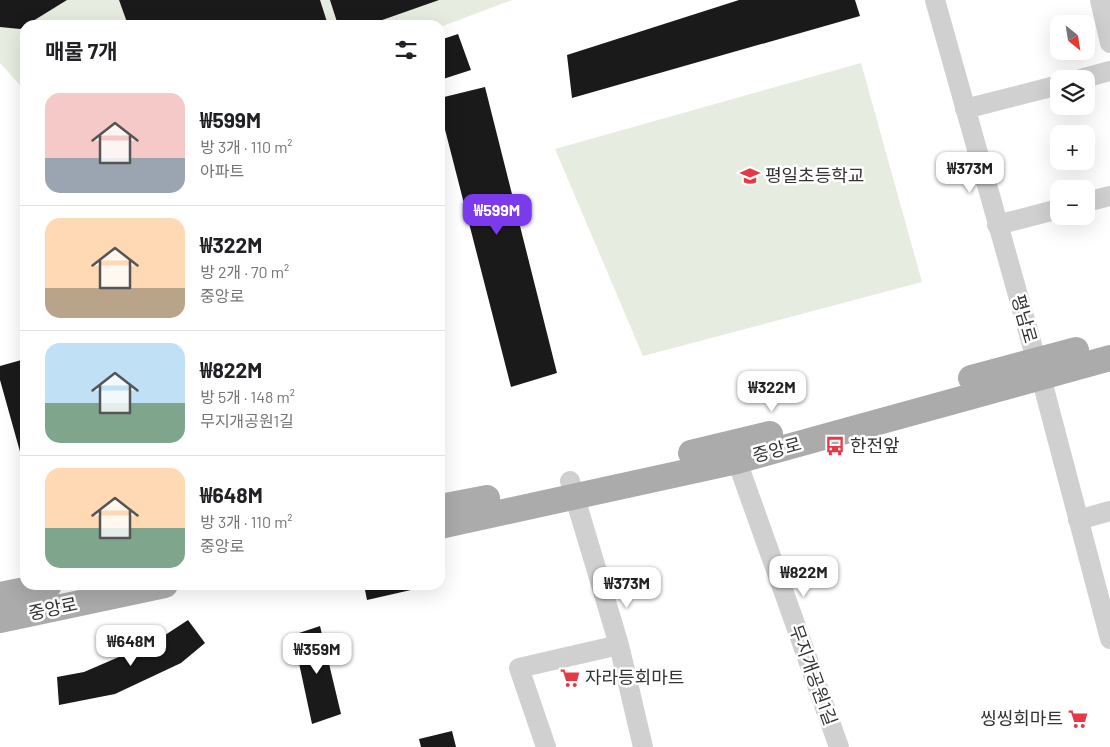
<!DOCTYPE html>
<html lang="ko">
<meta charset="utf-8">
<style>
:root{--surface:#fff;--page:#f6f6f6;--text:#202124;--muted:#757577;--line:#e0e0e0;--accent:#7c3aed}
body{margin:0;font-family:Barlow,"Noto Sans KR",sans-serif;background:var(--page);color:var(--text);height:100vh;display:flex;flex-direction:column;font-size:19px;white-space:nowrap}
*{box-sizing:border-box;margin:0}
p{font-size:16px;color:var(--muted)}
.icon{flex:none;width:28px;height:28px;fill:none;stroke:currentColor;stroke-width:2;stroke-linecap:round;stroke-linejoin:round}
.map{position:relative;flex:1;overflow:hidden}
.side{position:absolute;left:20px;top:20px;width:425px;height:570px;display:flex;flex-direction:column;background:var(--surface);border-radius:15px;box-shadow:0 5px 20px #0002}
.side>*{flex:none}
.needle{width:32px;rotate:150deg}
.fabs{position:absolute;left:1050px;top:15px;display:grid;gap:10px}
.fabs a{display:grid;place-items:center;width:45px;height:45px;border-radius:10px;background:var(--surface);box-shadow:0 5px 20px #0002;font-size:25px}
.price{position:absolute;translate:-50% -42px;padding:0 11px;border-radius:10px;background:#fff;color:#222;font-size:16px;line-height:32px;filter:drop-shadow(0 1px 2px #0008)}
.price::after{content:'';position:absolute;left:50%;top:30px;width:15px;height:11px;margin-left:-8px;background:inherit;clip-path:polygon(0 0,100% 0,50% 100%)}
.price.active{background:var(--accent);color:#fff}
ul{padding:0;list-style:none}
li{display:flex;align-items:center;gap:15px;height:125px;padding:0 25px}
li+li{border-top:1px solid var(--line)}
li span{display:grid;place-items:center;flex:none;width:140px;height:100px;border-radius:15px;color:#555}
li>.icon{margin-inline-start:auto}
span .icon{width:60px;height:60px;fill:#fffc;stroke-width:1}
li b{font-size:21px}
h2{display:flex;justify-content:space-between;align-items:center;height:60px;padding:0 25px;font-size:21px}
.map>svg:first-child{display:block}
</style>
<div class="map">
<svg width="1110" height="747" viewBox="0 0 1110 747">
<rect width="100%" height="100%" fill="#fff"/>
<path fill="#e6ecdf" d="M0,0h512l-72,27v-2h-415v66l-25,-28z
M861,63l61,219 -279,74 -88,-207z"/>
<path fill="#1a1a1a" d="M0,0h67l-47,29 -20,-2z
M119,0h201l8,25h-200z
M330,0h109l-71,25h-30z
M739,0h116l5,16 -288,82 -5,-43z
M458,34l13,36 -31,10v-40z
M485,87l72,286 -46,14 -71,-277v-12z
M25,359v107h-1l-24,-86v-14z
M364,585h59l1,2 -57,13z
M188,620l17,23 -24,20 -66,31 -56,11 -2,-28 27,-5 72,-31z
M320,626l21,88 -29,10 -19,-89z
M452,731l4,16h-35l-2,-8z"/>
<g fill="none" stroke-linecap="round" stroke-linejoin="round">
<path stroke="#d0d0d0" stroke-width="20" d="M935,0l106,377 69,262
M1100,0l10,43
M1081,79l29,-8
M965,109l94,-24
M1086,202l24,-6
M997,225l62,-16
M737,461l102,286
M570,481l49,164 24,102
M1078,520l32,-9
M546,747l-27,-79 100,-23"/>
<path stroke="#ababab" stroke-width="26" d="M971,378l105,-28
M691,453l79,-19
M440,507l47,-9
M440,526l297,-65 373,-103
M0,595l49,-10
M0,620l165,-35"/>
</g>
<defs>
<symbol id="school-bare" viewBox="-9 -9 18 18"><path d="M0-5L7-2L0 1L-7-2ZM-4 1L0 2.5L4 1V4Q0 6-4 4Z" fill="#e63946" stroke="#fff" stroke-width="2.5" paint-order="stroke"/></symbol>
<symbol id="bus-bare" viewBox="-9 -9 18 18"><path d="M-5-6H5V4H4V6H2V4H-2V6H-4V4H-5ZM-3.5-4V0h7V-4ZM-3.5 1.2v1.5H-2V1.2ZM2 1.2v1.5H3.5V1.2Z" fill="#e63946" stroke="#fff" stroke-width="2.5" paint-order="stroke"/></symbol>
<symbol id="supermarket-bare" viewBox="-9 -9 18 18"><path d="M-6-5.5h2.5l.6 2H6L4.5 2H-2.5L-4.4-4H-6ZM-1.5 3.2a1.3 1.3 0 1 0 .1 0ZM3 3.2a1.3 1.3 0 1 0 .1 0Z" fill="#e63946" stroke="#fff" stroke-width="2.5" paint-order="stroke"/></symbol>
</defs>
<g fill-rule="evenodd">
<use href="#school-bare" x="736" y="162" width="28" height="28"/>
<use href="#bus-bare" x="821" y="432" width="28" height="28"/>
<use href="#supermarket-bare" x="556" y="664" width="28" height="28"/>
<use href="#supermarket-bare" x="1064" y="705" width="28" height="28"/>
</g>
<g text-anchor="middle" stroke-width="5" stroke-linejoin="round" paint-order="stroke">
<g font-size="18" fill="#333" stroke="#fff" text-anchor="start">
<text x="765" y="182">평일초등학교</text>
<text x="850" y="452">한전앞</text>
<text x="585" y="684">자라등회마트</text>
<text x="1063" y="725" text-anchor="end">씽씽회마트</text>
</g>
<g font-size="18" fill="#333" stroke="#fff">
<text transform="translate(1024 319) rotate(74)" y="6">평남로</text>
<text transform="translate(777 450) rotate(-15)" y="6">중앙로</text>
<text transform="translate(53 609) rotate(-12)" y="6">중앙로</text>
<text transform="translate(813 675) rotate(70)" y="6">무지개공원1길</text>
</g>
</g>
</svg>
<div class="fabs">
<a><svg class="needle" viewBox="-14 -14 28 28"><path d="M0-13l5 13h-10z" fill="#e53935"/><path d="M0 13l5-13h-10z" fill="#757577"/></svg></a>
<a><svg class="icon" aria-label="layers" viewBox="0 0 24 24"><path d="M12 4l9 5-9 5-9-5zM3 14l9 5 9-5"/></svg></a>
<a>+</a>
<a>−</a>
</div>
<b class="price" style="left:970px;top:194px">₩373M</b>
<b class="price active" style="left:497px;top:236px">₩599M</b>
<b class="price" style="left:772px;top:413px">₩322M</b>
<b class="price" style="left:804px;top:598px">₩822M</b>
<b class="price" style="left:627px;top:609px">₩373M</b>
<b class="price" style="left:131px;top:667px">₩648M</b>
<b class="price" style="left:317px;top:675px">₩359M</b>
<section class="side">
<h2>매물 7개<svg class="icon" aria-label="filters" viewBox="0 0 24 24"><path d="M4 7h16M4 17h16"/><circle cx="9" cy="7" r="2"/><circle cx="15" cy="17" r="2"/></svg></h2>
<ul>
<li><span style="background:linear-gradient(#f6c9c9 65%,#9aa5b1 0)"><svg class="icon" aria-label="home" viewBox="0 0 24 24"><path d="M3 11l9-7 9 7M6 9v11h12V9"/></svg></span><div><b>₩599M</b><p>방 3개 · 110 m²</p><p>아파트</p></div></li>
<li><span style="background:linear-gradient(#ffd9b3 70%,#b9a48a 0)"><svg class="icon" aria-label="home" viewBox="0 0 24 24"><path d="M3 11l9-7 9 7M6 9v11h12V9"/></svg></span><div><b>₩322M</b><p>방 2개 · 70 m²</p><p>중앙로</p></div></li>
<li><span style="background:linear-gradient(#bfe0f5 60%,#7fa58c 0)"><svg class="icon" aria-label="home" viewBox="0 0 24 24"><path d="M3 11l9-7 9 7M6 9v11h12V9"/></svg></span><div><b>₩822M</b><p>방 5개 · 148 m²</p><p>무지개공원1길</p></div></li>
<li><span style="background:linear-gradient(#ffd9b3 60%,#7fa58c 0)"><svg class="icon" aria-label="home" viewBox="0 0 24 24"><path d="M3 11l9-7 9 7M6 9v11h12V9"/></svg></span><div><b>₩648M</b><p>방 3개 · 110 m²</p><p>중앙로</p></div></li>
</ul>
</section>
</div>
